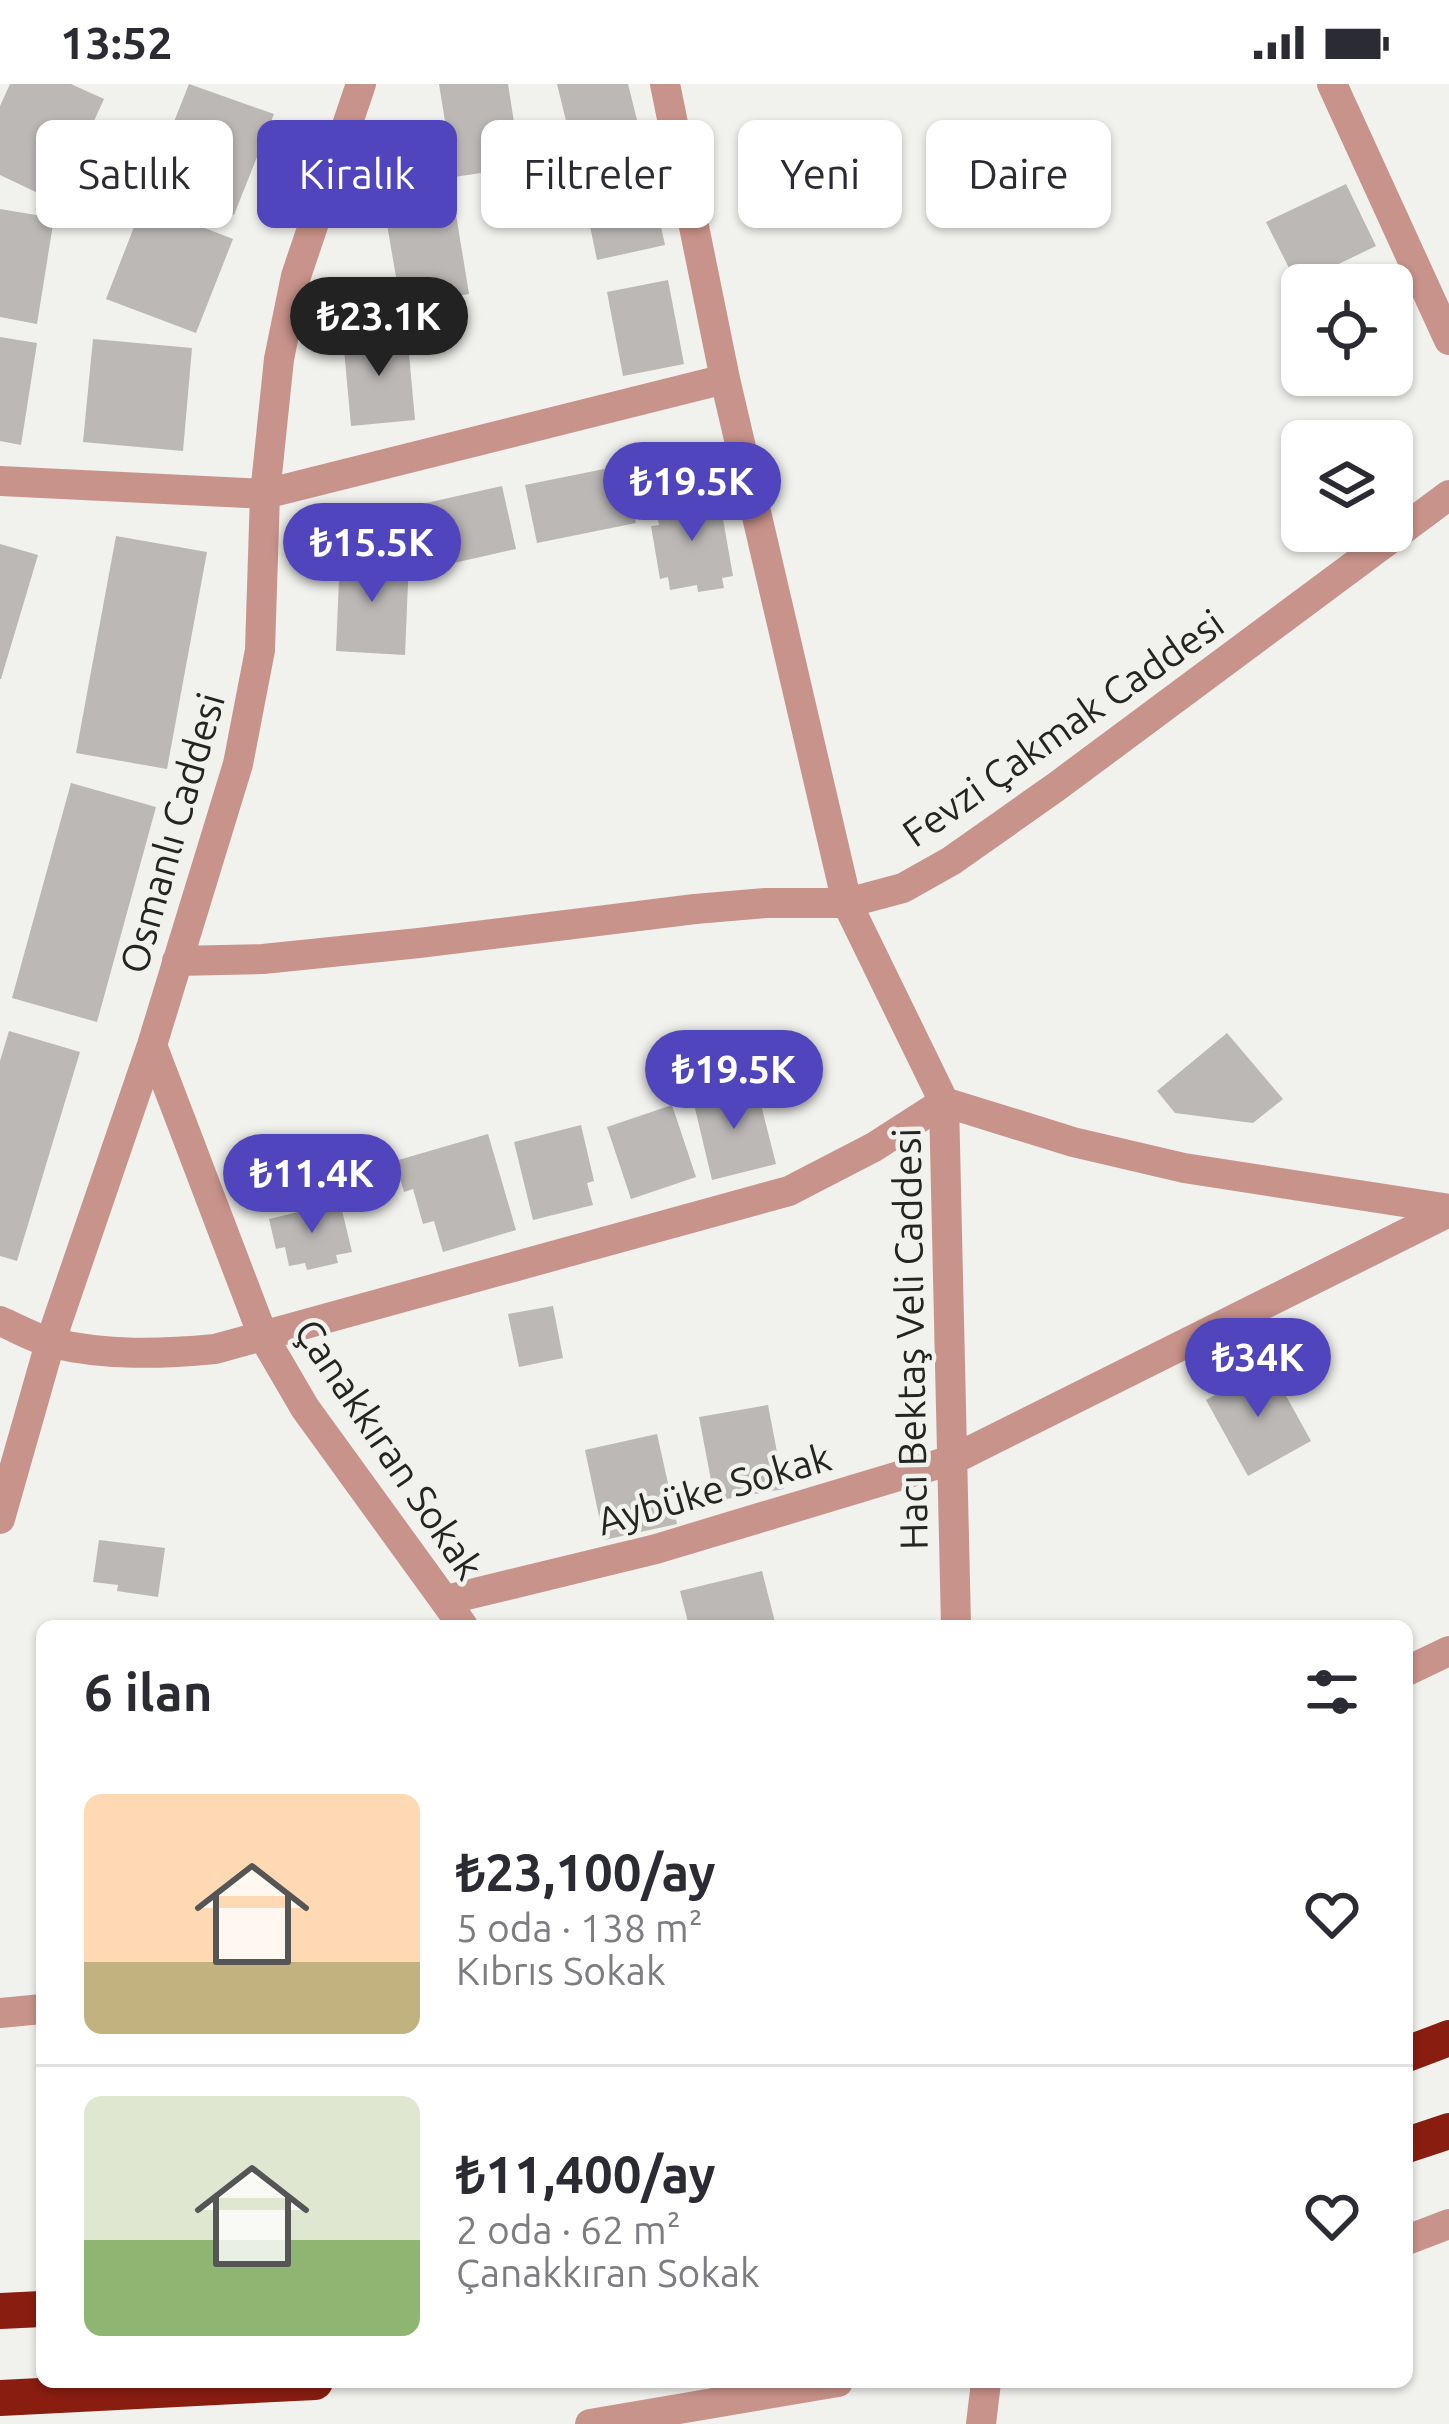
<!DOCTYPE html>
<html lang="tr">
<meta charset="utf-8">
<style>
:root{--surface:#fff;--page:#f7f7f7;--text:#2b2b33;--muted:#7c7c81;--line:#e1e1e2;--accent:#5045bc}
body{margin:0;font-family:Ubuntu,sans-serif;background:var(--page);color:var(--text);height:100vh;display:flex;flex-direction:column;font-size:45px;white-space:nowrap}
*{box-sizing:border-box;margin:0}
p{font-size:39px;color:var(--muted)}
.icon{flex:none;width:66px;height:66px;fill:none;stroke:currentColor;stroke-width:2;stroke-linecap:round;stroke-linejoin:round}
.map{position:relative;flex:1;overflow:hidden}
.drawer{position:absolute;left:36px;top:1536px;width:1377px;height:768px;display:flex;flex-direction:column;background:var(--surface);border-radius:18px;box-shadow:0 3px 9px #0004}
.drawer>*{flex:none}
.guide{position:absolute;left:36px;top:36px;width:1377px;height:108px;display:flex;gap:24px}
.buttons{position:absolute;left:1281px;top:180px;display:grid;gap:24px}
.buttons a{display:grid;place-items:center;width:132px;height:132px;border-radius:18px;background:var(--surface);box-shadow:0 3px 9px #0004;font-size:60px}
.price{position:absolute;translate:-50% -102px;padding:0 27px;border-radius:42px;background:var(--accent);color:#fff;font-size:39px;line-height:78px;filter:drop-shadow(0 3px 6px #0008)}
.price::after{content:'';position:absolute;left:50%;top:72px;width:36px;height:27px;margin-left:-18px;background:inherit;clip-path:polygon(0 0,100% 0,50% 100%)}
.price.current{background:#222;color:#fff}
ul{padding:0;list-style:none}
li{display:flex;align-items:center;gap:36px;height:300px;padding:0 48px}
li+li{border-top:3px solid var(--line)}
li span{display:grid;place-items:center;flex:none;width:336px;height:240px;border-radius:18px;color:#555}
li>.icon{margin-inline-start:auto}
span .icon{width:144px;height:144px;fill:#fffc;stroke-width:1}
li b{font-size:51px}
h2{display:flex;justify-content:space-between;align-items:center;height:144px;padding:0 48px;font-size:51px}
.pill{padding:0 42px;border-radius:18px;background:var(--surface);box-shadow:0 3px 9px #0004;font-size:42px;line-height:108px}
.pill.current{background:var(--accent);color:#fff}
.status{display:flex;justify-content:space-between;align-items:center;height:84px;padding:0 60px;background:var(--surface);direction:ltr}
.status svg{height:33px;fill:currentColor}
.map>svg:first-child{display:block}
</style>
<div class="status"><b>13:52</b><svg viewBox="0 0 49 12"><path d="M0 12V9h3v3zM5 12V6h3v6zM10 12V3h3v9zM15 12V0h3v12zM26 1h20v11H26zM47 4h2v5h-2z"/></svg></div>
<div class="map">
<svg width="1449" height="2340" viewBox="0 0 1449 2340">
<rect width="100%" height="100%" fill="#f1f1ed"/>
<path fill="#bbb8b6" d="M10,0h61l33,15 -47,103 -57,-27v-69z
M189,0l85,30 -40,101 -84,-33z
M439,0h69l13,83 -67,10z
M557,0h71l11,44 -67,17z
M646,75l19,86 -68,15 -18,-87z
M1346,100l30,62 -79,38 -31,-62z
M453,112l16,98 -68,12 -17,-99z
M143,120l90,35 -37,94 -90,-34z
M0,125l54,9 -17,106 -37,-7z
M668,196l16,84 -61,12 -16,-84z
M407,248l8,88 -64,6 -8,-88z
M0,253l37,6 -16,102 -21,-4z
M93,255l99,9 -9,103 -100,-9z
M624,381l12,58 -99,20 -12,-58z
M502,402l14,63 -89,20 -14,-63z
M707,407l3,12 10,-1 13,74 -11,2 2,10 -26,4 -1,-7 -27,5 -2,-13 -8,2 -9,-53 8,-1 -3,-16 28,-5 -2,-9z
M116,452l91,16 -40,217 -91,-16z
M0,460l38,11 -37,124h-1z
M340,471l69,4 -4,96 -69,-4z
M71,699l85,24 -59,215 -85,-24z
M9,947l71,21 -63,209 -17,-5v-195z
M1227,949l56,66 -30,24 -78,-10 -18,-22z
M756,1001l20,79 -64,16 -19,-80z
M672,1021l24,72 -65,22 -24,-72z
M581,1041l13,56 -7,2 6,22 -60,15 -19,-78z
M488,1050l28,96 -73,22 -9,-31 -11,3 -10,-35 -9,3 -9,-31z
M340,1118l12,50 -16,3 2,8 -31,7 -2,-7 -16,3 -4,-19 -9,2 -7,-30z
M553,1222l10,52 -44,9 -11,-53z
M1269,1281l42,76 -63,35 -42,-76z
M768,1321l16,84 -69,12 -16,-84z
M657,1350l20,90 -73,16 -19,-90z
M99,1456l66,8 -7,49 -41,-6 1,-6 -25,-3z
M762,1487l14,55h-87l-9,-35z"/>
<g fill="none" stroke-linecap="round" stroke-linejoin="round">
<path stroke="#c8938a" stroke-width="30" d="M665,0l60,295 122,524 97,199 12,524
M1332,0l117,256
M0,397l265,13 460,-115
M177,877l86,-2 156,-16 276,-34 71,-6h81l56,-15 48,-27 105,-74 393,-292
M152,961l111,291 42,72 158,218
M0,1237c17,7 35,18 53,22 53,13 109,11 162,6l574,-158 85,-44 70,-45 129,40 111,26 265,41
M0,1435l50,-176 102,-298 86,-281 22,-114 5,-156 14,-135 17,-83 65,-192
M446,1516l210,-51 296,-89 497,-248
M1407,1587l42,-20
M0,1929l42,-4
M1407,2156l42,-16
M590,2340l248,-42
M981,2340l5,-42"/>
<path stroke="#891d10" stroke-width="36" d="M1407,1970l42,-16
M1407,2061l42,-14
M0,2227l42,-2
M0,2314l315,-16"/>
</g>
<g text-anchor="middle" stroke-width="9" stroke-linejoin="round" paint-order="stroke">
<g font-size="39" fill="#242423" stroke="#f1f1ed">
<text transform="translate(1063 644) rotate(-35)" y="14">Fevzi Çakmak Caddesi</text>
<text transform="translate(172 749) rotate(-74)" y="14">Osmanlı Caddesi</text>
<text transform="translate(910 1255) rotate(-91)" y="14">Hacı Bektaş Veli Caddesi</text>
<text transform="translate(389 1365) rotate(56)" y="14">Çanakkıran Sokak</text>
<text transform="translate(714 1405) rotate(-16)" y="14">Aybüke Sokak</text>
</g>
</g>
</svg>
<div class="buttons">
<a><svg class="icon" aria-label="locate" viewBox="0 0 24 24"><circle cx="12" cy="12" r="6"/><path d="M12 2v4M12 18v4M2 12h4M18 12h4"/></svg></a>
<a><svg class="icon" aria-label="layers" viewBox="0 0 24 24"><path d="M12 4l9 5-9 5-9-5zM3 14l9 5 9-5"/></svg></a>
</div>
<b class="price current" style="left:379px;top:295px">₺23.1K</b>
<b class="price" style="left:692px;top:460px">₺19.5K</b>
<b class="price" style="left:372px;top:521px">₺15.5K</b>
<b class="price" style="left:734px;top:1048px">₺19.5K</b>
<b class="price" style="left:312px;top:1152px">₺11.4K</b>
<b class="price" style="left:1258px;top:1336px">₺34K</b>
<div class="guide">
<a class="pill">Satılık</a>
<a class="pill current">Kiralık</a>
<a class="pill">Filtreler</a>
<a class="pill">Yeni</a>
<a class="pill">Daire</a>
</div>
<section class="drawer">
<h2>6 ilan<svg class="icon" aria-label="filters" viewBox="0 0 24 24"><path d="M4 7h16M4 17h16"/><circle cx="9" cy="7" r="2"/><circle cx="15" cy="17" r="2"/></svg></h2>
<ul>
<li><span style="background:linear-gradient(#ffd9b3 70%,#c2b280 0)"><svg class="icon" aria-label="home" viewBox="0 0 24 24"><path d="M3 11l9-7 9 7M6 9v11h12V9"/></svg></span><div><b>₺23,100/ay</b><p>5 oda · 138 m²</p><p>Kıbrıs Sokak</p></div><svg class="icon" aria-label="heart" viewBox="0 0 24 24"><path d="M12 20l-8-8c-3-5 5-10 8-4 3-6 11-1 8 4z"/></svg></li>
<li><span style="background:linear-gradient(#dfe7d0 60%,#8fb573 0)"><svg class="icon" aria-label="home" viewBox="0 0 24 24"><path d="M3 11l9-7 9 7M6 9v11h12V9"/></svg></span><div><b>₺11,400/ay</b><p>2 oda · 62 m²</p><p>Çanakkıran Sokak</p></div><svg class="icon" aria-label="heart" viewBox="0 0 24 24"><path d="M12 20l-8-8c-3-5 5-10 8-4 3-6 11-1 8 4z"/></svg></li>
</ul>
</section>
</div>
